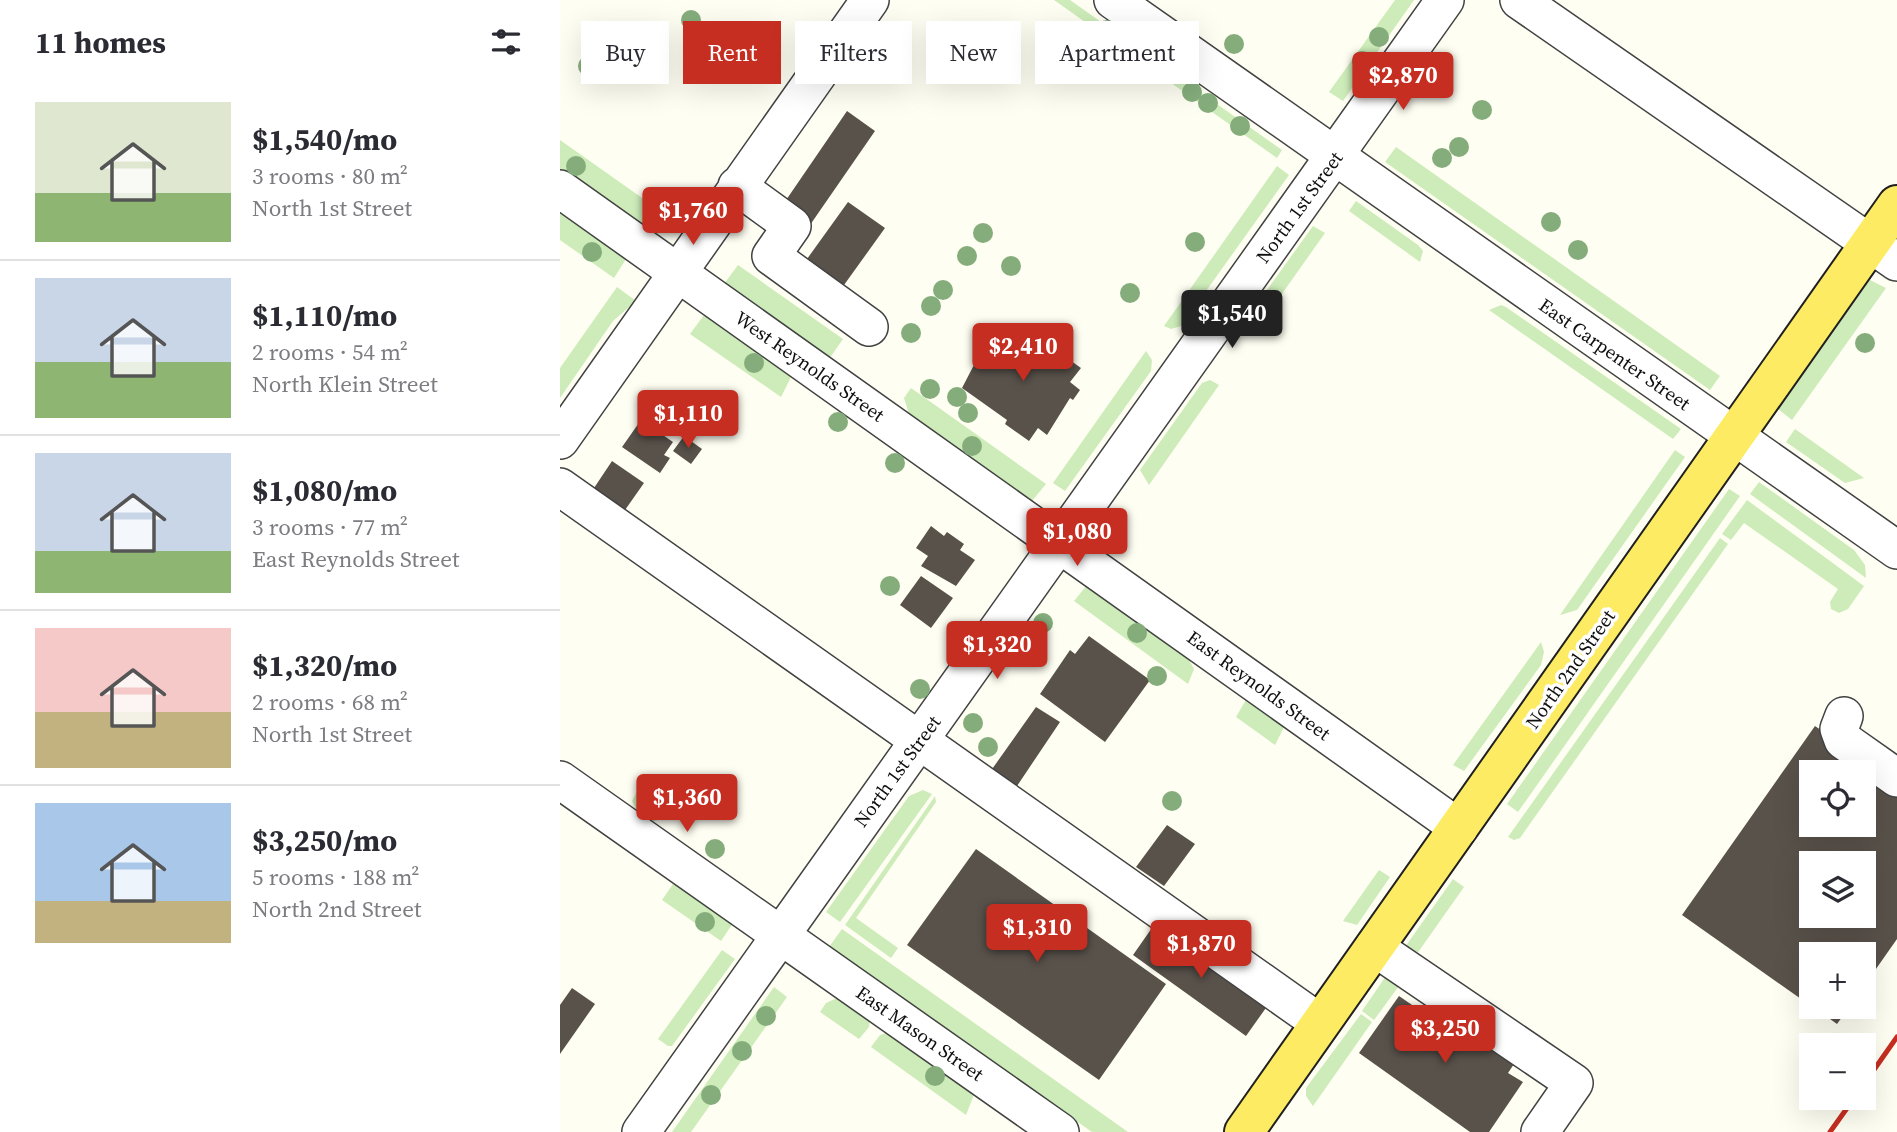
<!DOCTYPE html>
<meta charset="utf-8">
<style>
:root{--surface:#fff;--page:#f7f7f7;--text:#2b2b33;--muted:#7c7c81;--line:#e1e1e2;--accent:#c62e21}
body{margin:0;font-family:"Source Serif 4",serif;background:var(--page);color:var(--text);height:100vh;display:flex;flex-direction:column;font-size:26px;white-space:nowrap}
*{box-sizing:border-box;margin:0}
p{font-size:23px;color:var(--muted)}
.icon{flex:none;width:38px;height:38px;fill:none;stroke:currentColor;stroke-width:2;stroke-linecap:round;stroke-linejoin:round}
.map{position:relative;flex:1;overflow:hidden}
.drawer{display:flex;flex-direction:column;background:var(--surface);width:560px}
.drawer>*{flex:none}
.top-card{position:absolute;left:21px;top:21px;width:665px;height:63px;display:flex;gap:14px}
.tools{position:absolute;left:1239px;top:760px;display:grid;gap:14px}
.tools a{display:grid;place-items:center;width:77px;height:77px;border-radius:0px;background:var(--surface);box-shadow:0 7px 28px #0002;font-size:35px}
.price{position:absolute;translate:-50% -60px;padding:0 16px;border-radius:7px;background:var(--accent);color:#fff;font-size:23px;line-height:46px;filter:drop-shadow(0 2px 4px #0008)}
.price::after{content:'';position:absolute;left:50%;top:42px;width:21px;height:16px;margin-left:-10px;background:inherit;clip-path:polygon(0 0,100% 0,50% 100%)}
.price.active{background:#222;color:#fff}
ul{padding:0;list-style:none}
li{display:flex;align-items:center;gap:21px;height:175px;padding:0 35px}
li+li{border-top:2px solid var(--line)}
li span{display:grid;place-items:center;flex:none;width:196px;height:140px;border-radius:0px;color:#555}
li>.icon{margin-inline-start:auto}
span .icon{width:84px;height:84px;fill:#fffc;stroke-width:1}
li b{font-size:30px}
h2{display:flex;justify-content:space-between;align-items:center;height:84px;padding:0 35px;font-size:30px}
.tag{padding:0 24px;border-radius:0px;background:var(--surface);box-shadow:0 7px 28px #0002;font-size:24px;line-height:63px}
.tag.active{background:var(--accent);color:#fff}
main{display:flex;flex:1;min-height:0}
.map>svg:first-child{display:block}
</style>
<main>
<section class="drawer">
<h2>11 homes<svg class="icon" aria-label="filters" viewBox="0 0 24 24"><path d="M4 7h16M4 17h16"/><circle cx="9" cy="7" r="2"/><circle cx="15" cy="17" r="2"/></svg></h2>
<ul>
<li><span style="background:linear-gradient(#dfe7d0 65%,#8fb573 0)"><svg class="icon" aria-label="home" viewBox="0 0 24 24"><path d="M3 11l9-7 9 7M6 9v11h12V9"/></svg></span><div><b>$1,540/mo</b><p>3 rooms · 80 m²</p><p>North 1st Street</p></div></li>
<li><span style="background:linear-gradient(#c9d6e8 60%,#8fb573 0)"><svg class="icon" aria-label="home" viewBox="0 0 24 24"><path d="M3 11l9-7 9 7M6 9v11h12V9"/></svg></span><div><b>$1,110/mo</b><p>2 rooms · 54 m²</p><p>North Klein Street</p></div></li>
<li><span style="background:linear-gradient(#c9d6e8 70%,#8fb573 0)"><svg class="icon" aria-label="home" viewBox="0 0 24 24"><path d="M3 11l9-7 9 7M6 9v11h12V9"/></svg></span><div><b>$1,080/mo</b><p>3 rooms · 77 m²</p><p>East Reynolds Street</p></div></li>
<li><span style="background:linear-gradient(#f6c9c9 60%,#c2b280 0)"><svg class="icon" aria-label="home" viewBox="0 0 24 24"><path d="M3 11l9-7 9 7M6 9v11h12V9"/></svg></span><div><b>$1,320/mo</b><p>2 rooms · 68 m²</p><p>North 1st Street</p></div></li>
<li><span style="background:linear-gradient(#a9c7e8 70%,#c2b280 0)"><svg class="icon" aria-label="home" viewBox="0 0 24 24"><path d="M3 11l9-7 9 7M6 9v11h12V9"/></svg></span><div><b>$3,250/mo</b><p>5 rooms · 188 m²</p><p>North 2nd Street</p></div></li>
</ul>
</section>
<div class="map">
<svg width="1337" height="1132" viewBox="0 0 1337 1132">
<rect width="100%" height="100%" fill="#fffef2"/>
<path fill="#cdecb9" d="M494,0h16l212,150 -5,8z
M835,0h19l-71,101 -14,-9z
M0,140l102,72 -14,19 -88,-61z
M836,147l324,229 -10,14 -325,-228z
M717,166l12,9 -108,151 -10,3 -7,-3z
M796,201l62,44 5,6 -3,11 -71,-51z
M0,212l66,47 -12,19 -54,-38z
M753,226l12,7 -58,82 -8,-14z
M178,265l105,74 -14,20 -105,-75z
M1310,280l16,8 -94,132 -14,-11z
M57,287l19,14 -23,20 -53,77v-30z
M941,305l5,2 175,122 -8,10 -184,-129z
M144,315l87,62 -10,20 -91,-63z
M586,351l6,9 -1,11 -86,120 -12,-8z
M650,380l9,5 -70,100 -9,-15 62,-87z
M351,388l135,96 -14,17 -123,-87 -5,-16z
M1235,429l69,49 -19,5 -59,-41z
M1115,450l10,7 -108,153 -17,5z
M1199,482l95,68 11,15 1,13 -116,-84z
M1169,489l11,7 -222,316 -11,-8z
M1187,500l117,86 -16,23 -9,4 -8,-4 -1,-7 8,-13 -94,-66 -13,17 -9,-6z
M1160,538l8,6 -208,294 -6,2 -6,-3z
M527,585l100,71 7,13 -6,15 -114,-83z
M981,642l3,10 -3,13 -77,106 -11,-6z
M687,698l38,27 -10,20 -39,-28z
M80,786l31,22 -5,9 -14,5 -13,-8 -7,-13z
M363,790l9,4 -92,128 -14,-10 83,-116z
M375,796l1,6 -80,116 42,30 -7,10 -46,-33z
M819,870l11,7 -33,48 -14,-4z
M893,879l11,8 -50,71 -9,-11z
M115,881l58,42 -12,18 -59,-41z
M282,929l286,203h-36l-263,-185z
M162,950l13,9 -63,87h-4l-10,-7z
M828,973l14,9 -28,38 -12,-9z
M214,987l13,10 -96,135h-19z
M279,997l31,22 -1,8 -10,12 -39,-27 6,-9z
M801,1014l11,8 -59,84 -7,-10v-8z
M329,1032l86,60 -9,23 -95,-68 9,-12z"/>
<path fill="#59524b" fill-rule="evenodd" d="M287,111l28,20 -65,94 -28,-19z
M288,202l37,26 -41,57 -37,-26z
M448,325l45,32 4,-6 24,17 -11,14 10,8 -7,10 -3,-2 -23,37 -9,-7 -9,13 -24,-17 2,-4 -45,-32 14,-27 4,2 10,-14 -4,-3z
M81,420l32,22 -9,13 6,3 -10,15 -38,-26z
M124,436l18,13 -11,15 -18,-13z
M52,461l32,22 -19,27 -31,-22z
M371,526l13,10 3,-4 17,12 -4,6 15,10 -19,26 -35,-20 7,-10 -12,-8z
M361,576l32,22 -22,30 -31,-23z
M529,636l61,44 -45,62 -65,-48 30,-44 5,4z
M476,707l24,15 -45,67 -25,-17z
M1255,726l82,57v156l-33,47v-32h-53v52l-129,-91zM1251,772h53v52h-53zM1251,863h53v52h-53z
M607,825l28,19 -31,42 -28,-19z
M416,849l190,135 -67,96 -192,-135z
M594,925l114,80 -22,31 -113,-81z
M12,988l23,16 -35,50v-49z
M839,996l45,31 11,-14 63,45 -10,15 15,9 -34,50h-19l-111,-79z
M1252,1006h38l-13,18z"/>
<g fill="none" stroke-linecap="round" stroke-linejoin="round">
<defs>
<path id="minor" d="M553,0l784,550
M959,0l378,262
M177,186l55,40 -21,30 98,71
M0,189l899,639
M0,440l310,-440
M0,487l760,536
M1284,716l-5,13 4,11 54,38
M0,780l500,352
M814,947l200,136 -34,49
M81,1132l804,-1132"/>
<path id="major" d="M684,1132l653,-927"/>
</defs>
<use href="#minor" stroke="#424242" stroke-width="40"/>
<use href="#major" stroke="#202020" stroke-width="42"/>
<use href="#minor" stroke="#fff" stroke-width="37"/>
<use href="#major" stroke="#fdeb64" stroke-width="38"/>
<path stroke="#c62e21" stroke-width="5" d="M1304,1084l33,-47
M1270,1132l25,-35"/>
</g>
<g fill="#85ad7c">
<circle cx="131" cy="20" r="10"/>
<circle cx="547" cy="30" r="10"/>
<circle cx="819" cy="37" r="10"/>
<circle cx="674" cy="44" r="10"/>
<circle cx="802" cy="61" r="10"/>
<circle cx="28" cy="66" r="10"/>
<circle cx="190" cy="66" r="10"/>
<circle cx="297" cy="73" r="10"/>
<circle cx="632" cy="92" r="10"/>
<circle cx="648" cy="103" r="10"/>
<circle cx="922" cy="110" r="10"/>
<circle cx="680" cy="126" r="10"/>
<circle cx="899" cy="147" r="10"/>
<circle cx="882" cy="158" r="10"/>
<circle cx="16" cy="166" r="10"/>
<circle cx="120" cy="213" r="10"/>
<circle cx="991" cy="222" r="10"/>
<circle cx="423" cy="233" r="10"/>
<circle cx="635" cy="242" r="10"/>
<circle cx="1018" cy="250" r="10"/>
<circle cx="32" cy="252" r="10"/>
<circle cx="407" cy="256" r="10"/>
<circle cx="451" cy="266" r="10"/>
<circle cx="383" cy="290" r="10"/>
<circle cx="570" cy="293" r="10"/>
<circle cx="371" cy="306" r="10"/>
<circle cx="351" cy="333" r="10"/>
<circle cx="467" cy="333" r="10"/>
<circle cx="1305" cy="343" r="10"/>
<circle cx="492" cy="349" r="10"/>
<circle cx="194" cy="363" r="10"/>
<circle cx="370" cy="389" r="10"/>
<circle cx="397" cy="397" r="10"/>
<circle cx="408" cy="413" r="10"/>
<circle cx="278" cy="422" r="10"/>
<circle cx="412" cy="446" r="10"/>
<circle cx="335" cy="463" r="10"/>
<circle cx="330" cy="586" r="10"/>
<circle cx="483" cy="623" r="10"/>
<circle cx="577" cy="633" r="10"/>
<circle cx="597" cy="676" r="10"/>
<circle cx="360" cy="689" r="10"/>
<circle cx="413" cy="723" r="10"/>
<circle cx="428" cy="747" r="10"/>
<circle cx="612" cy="801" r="10"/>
<circle cx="96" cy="809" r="10"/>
<circle cx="155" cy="849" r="10"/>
<circle cx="145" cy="922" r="10"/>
<circle cx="206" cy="1016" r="10"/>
<circle cx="182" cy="1051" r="10"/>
<circle cx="375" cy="1076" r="10"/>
<circle cx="151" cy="1095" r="10"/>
</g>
<g text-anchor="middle" stroke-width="7" stroke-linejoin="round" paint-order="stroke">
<g font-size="19" fill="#0f0f0f" stroke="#fff">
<text transform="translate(739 207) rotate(-54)" y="7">North 1st Street</text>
<text transform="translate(1055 354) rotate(35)" y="7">East Carpenter Street</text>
<text transform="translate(250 366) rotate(35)" y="7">West Reynolds Street</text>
<text transform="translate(1010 669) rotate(-55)" y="7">North 2nd Street</text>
<text transform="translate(699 685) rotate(36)" y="7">East Reynolds Street</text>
<text transform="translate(337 771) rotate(-54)" y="7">North 1st Street</text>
<text transform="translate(360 1033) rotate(35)" y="7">East Mason Street</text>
</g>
</g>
</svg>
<div class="tools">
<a><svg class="icon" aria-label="locate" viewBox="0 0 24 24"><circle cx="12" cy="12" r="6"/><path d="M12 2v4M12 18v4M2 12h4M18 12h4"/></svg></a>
<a><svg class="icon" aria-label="layers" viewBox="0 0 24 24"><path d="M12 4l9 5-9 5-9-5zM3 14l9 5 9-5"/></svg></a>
<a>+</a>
<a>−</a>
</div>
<b class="price" style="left:843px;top:112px">$2,870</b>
<b class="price" style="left:133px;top:247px">$1,760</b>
<b class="price active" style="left:672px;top:350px">$1,540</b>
<b class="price" style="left:463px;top:383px">$2,410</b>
<b class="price" style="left:128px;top:450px">$1,110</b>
<b class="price" style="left:517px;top:568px">$1,080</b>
<b class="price" style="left:437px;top:681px">$1,320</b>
<b class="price" style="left:127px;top:834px">$1,360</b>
<b class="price" style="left:477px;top:964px">$1,310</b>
<b class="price" style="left:641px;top:980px">$1,870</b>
<b class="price" style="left:885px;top:1065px">$3,250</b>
<div class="top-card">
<a class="tag">Buy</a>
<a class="tag active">Rent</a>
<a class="tag">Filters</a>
<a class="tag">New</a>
<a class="tag">Apartment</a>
</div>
</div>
</main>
